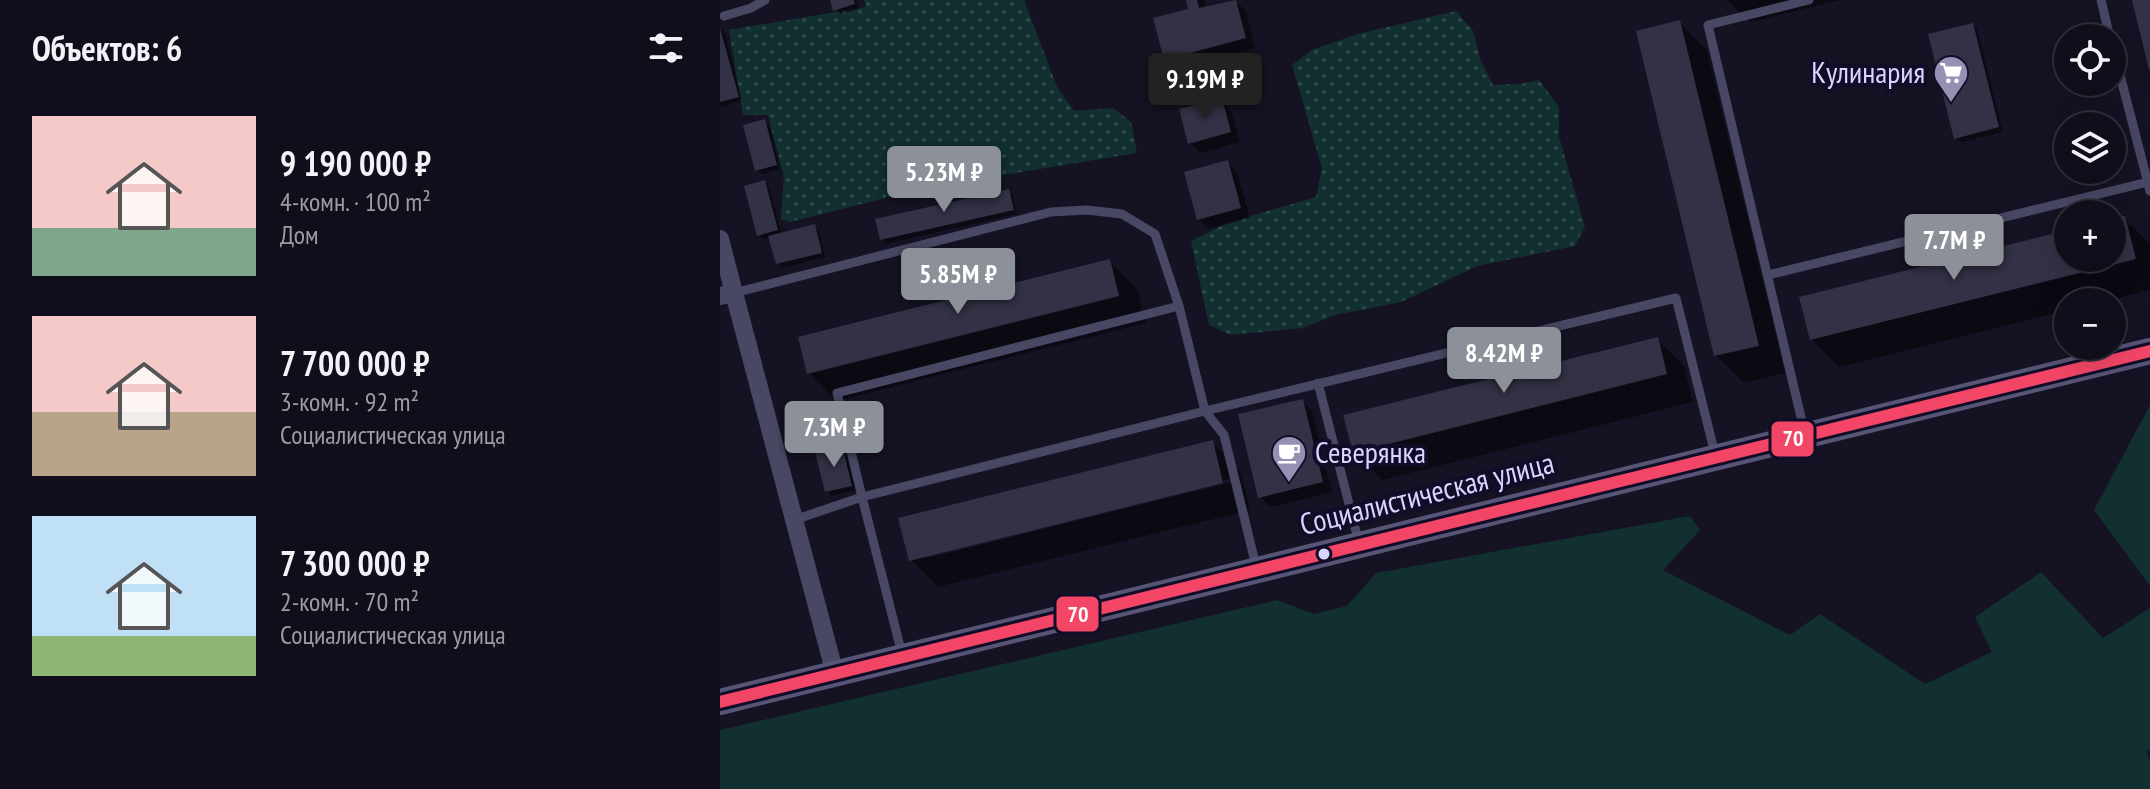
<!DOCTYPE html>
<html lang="ru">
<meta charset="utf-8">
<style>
:root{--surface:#100e1a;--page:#191723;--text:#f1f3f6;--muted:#9c9ca2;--line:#302e39;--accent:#8c9099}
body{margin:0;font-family:"PT Sans Narrow",sans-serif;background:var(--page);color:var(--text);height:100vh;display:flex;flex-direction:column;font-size:30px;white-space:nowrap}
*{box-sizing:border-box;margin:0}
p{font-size:26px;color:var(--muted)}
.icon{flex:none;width:44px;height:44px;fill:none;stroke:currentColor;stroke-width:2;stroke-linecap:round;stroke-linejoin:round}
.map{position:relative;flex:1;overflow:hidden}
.panel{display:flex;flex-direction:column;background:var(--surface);width:720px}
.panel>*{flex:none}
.controls{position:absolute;left:1334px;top:24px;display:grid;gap:16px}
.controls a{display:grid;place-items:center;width:72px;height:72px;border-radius:50%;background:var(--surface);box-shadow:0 8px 32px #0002,0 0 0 2px var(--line);font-size:40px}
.price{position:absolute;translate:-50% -68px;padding:0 18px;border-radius:8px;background:var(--accent);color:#fff;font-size:26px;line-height:52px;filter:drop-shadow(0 2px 4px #0008)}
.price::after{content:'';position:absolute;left:50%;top:48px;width:24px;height:18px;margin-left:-12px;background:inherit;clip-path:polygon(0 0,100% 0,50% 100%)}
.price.selected{background:#222;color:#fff}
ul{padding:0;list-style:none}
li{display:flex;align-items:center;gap:24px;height:200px;padding:0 32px}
li span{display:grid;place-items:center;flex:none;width:224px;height:160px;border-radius:0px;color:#555}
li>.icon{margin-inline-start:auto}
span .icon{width:96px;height:96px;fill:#fffc;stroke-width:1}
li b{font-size:34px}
h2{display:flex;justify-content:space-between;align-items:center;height:96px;padding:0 32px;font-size:34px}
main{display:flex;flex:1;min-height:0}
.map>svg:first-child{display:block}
</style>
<main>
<section class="panel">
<h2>Объектов: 6<svg class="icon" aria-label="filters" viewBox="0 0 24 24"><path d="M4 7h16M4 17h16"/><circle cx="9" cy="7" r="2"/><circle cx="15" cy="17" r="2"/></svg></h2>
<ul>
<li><span style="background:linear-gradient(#f6c9c9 70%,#7fa58c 0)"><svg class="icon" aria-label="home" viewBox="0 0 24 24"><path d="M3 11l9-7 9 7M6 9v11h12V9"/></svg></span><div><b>9 190 000 ₽</b><p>4-комн. · 100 m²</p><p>Дом</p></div></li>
<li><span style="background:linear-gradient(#f6c9c9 60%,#b9a48a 0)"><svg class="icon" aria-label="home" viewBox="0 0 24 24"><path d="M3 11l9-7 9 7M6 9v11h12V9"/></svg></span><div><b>7 700 000 ₽</b><p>3-комн. · 92 m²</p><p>Социалистическая улица</p></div></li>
<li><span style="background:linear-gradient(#bfe0f5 75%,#8fb573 0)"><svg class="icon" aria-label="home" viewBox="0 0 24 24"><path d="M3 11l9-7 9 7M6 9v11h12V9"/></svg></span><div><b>7 300 000 ₽</b><p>2-комн. · 70 m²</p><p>Социалистическая улица</p></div></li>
</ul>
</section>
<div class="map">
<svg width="1430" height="789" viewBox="0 0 1430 789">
<defs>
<pattern id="grass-dots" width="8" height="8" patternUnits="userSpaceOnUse" patternTransform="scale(2)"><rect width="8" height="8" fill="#11302f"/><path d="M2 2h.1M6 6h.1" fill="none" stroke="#334d4e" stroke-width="1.8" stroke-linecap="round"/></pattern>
</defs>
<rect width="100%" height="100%" fill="#151323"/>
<path fill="url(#grass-dots)" d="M144,0h160l33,87 17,24 39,-3 18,14 6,31 -171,28 -69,14 -107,27 -9,-3 3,-42 -16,-62h-25l-14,-85 137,-23z
M736,11l17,20 7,28 13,26 28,-1 18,-4 20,27v30l26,90 -10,19 -98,20 -76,36 -66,13 -32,13 -72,7 -22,-10 -18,-84 36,-18 89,-26 6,-29 -30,-103 20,-15 46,-16z"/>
<path fill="#11302f" d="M1430,405v181l-56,-76z
M970,516l10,14 -37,40 127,65 30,-21 105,70 67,-32 -17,-35 66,-45 62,66 47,-30v142l-3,2 3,9v28h-1430v-59l557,-130 37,14 33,-8 29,-33z"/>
<path fill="#0007" fill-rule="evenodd" d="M112,0h24l3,9 -19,5z
M468,0h16l2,8 29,-7 11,10 9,37 -79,21 -10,-10 24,-49z
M1007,0h113l-90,22z
M959,22l28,28 78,323 -41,10 -28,-28z
M1253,25l4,4 26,103 -42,10 -5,-4z
M0,29l5,4 17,68 -22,6z
M501,100l10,10 9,32 -40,11 -10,-10z
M44,121l5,5 11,43 -18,5 -5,-4z
M507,162l10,10 13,46 -41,11 -11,-10z
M44,182l5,5 13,48 32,-8 5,4 6,26 -43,11 -4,-5 -7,-26 -8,2 -4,-4z
M288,191l5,4 4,19 -131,30 -4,-5z
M1404,218l26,26v46l-50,12h-32v8l-229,57 -28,-28 257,-107v26h44v-37z
M389,261l28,28 9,34 -310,78 -27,-28z
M937,339l27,27 9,36 -311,78 -27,-28z
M582,401l10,10 20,81 -62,15 -10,-11z
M492,442l28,28 10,40 -312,77 -27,-27zM512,478l1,4 -306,76v-4z
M121,448l5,4 10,38 -25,6 -4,-5z"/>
<path fill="#333145" d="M110,0h24l1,4 -22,7z
M466,0h11l2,8 37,-8 10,38 -82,22 -11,-42 35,-9z
M1412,0h18v70h-1z
M960,20l79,326 -45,10 -78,-325z
M1253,23l26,104 -45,12 -26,-105z
M0,28l19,69 -19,5z
M502,98l9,34 -43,12 -9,-35z
M45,119l12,46 -22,6 -12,-46z
M508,160l13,48 -44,12 -13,-48z
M45,180l13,50 -21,6 -13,-50z
M289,189l5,21 -134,30 -5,-21z
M1405,216l11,43 -326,81 -11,-43 269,-67v28h44v-39z
M95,224l7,29 -46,11 -8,-28z
M390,259l9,37 -312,78 -9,-37z
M938,337l9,37 -314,79 -10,-38z
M583,399l20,83 -65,16 -20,-84z
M493,440l10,43 -314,78 -11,-43z
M122,445l10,41 -27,6 -10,-40z"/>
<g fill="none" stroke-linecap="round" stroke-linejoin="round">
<path stroke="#484864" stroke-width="9" d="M1381,0l9,38
M4,16l27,-8 14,-8
M1392,44l38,147
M1048,275l380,-93
M14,293l317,-81 36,-2 35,4 33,20 24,72
M598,383l41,160
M1085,434l-97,-409 101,-25
M74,520l68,-23 -25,-104 342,-87 26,105 19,24 32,131
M182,654l-40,-157 343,-86 471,-113 39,156"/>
<path stroke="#484864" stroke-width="18" d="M0,239l14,54
M0,296l14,-3 101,381"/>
<path stroke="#565576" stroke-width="26" d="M0,702l1430,-351"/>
<defs>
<path id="bus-1" d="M0,702l1430,-351"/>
</defs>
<use href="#bus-1" stroke="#110d29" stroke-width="18"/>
<use href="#bus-1" stroke="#f34667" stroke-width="12"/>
</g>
<defs>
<symbol id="supermarket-pin" viewBox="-11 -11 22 30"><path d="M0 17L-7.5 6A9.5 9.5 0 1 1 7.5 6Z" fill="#9491b2" stroke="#110d29"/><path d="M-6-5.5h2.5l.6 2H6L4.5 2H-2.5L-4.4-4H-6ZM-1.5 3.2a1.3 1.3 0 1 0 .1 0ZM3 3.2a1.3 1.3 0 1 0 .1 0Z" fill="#fff"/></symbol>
<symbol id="cafe-pin" viewBox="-11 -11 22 30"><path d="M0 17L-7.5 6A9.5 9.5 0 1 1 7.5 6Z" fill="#9491b2" stroke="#110d29"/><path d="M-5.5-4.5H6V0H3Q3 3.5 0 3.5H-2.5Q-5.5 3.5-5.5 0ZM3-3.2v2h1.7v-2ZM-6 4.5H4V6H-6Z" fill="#fff"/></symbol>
</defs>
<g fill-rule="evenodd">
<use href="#supermarket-pin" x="1211" y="53" width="40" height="54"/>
<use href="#cafe-pin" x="549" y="433" width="40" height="54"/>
</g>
<circle fill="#d8d5ff" stroke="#110d29" stroke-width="3" cx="604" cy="554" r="7"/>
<g text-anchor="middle" stroke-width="8" stroke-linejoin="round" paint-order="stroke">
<g font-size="30" fill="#d8d5ff" stroke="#110d29" text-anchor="end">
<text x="1205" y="83">Кулинария</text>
<text x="595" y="463" text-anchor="start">Северянка</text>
</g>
<g font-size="30" fill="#d8d5ff" stroke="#110d29">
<text transform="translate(707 494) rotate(-14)" y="10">Социалистическая улица</text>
</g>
</g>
<g stroke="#110d29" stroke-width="3">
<rect x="1050" y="420" width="45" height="38" rx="8" fill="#f34667"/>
<rect x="335" y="595" width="45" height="38" rx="8" fill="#f34667"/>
</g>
<g font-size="22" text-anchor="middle" font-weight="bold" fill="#fff">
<text x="1073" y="446">70</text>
<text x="358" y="622">70</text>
</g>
</svg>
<div class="controls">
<a><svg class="icon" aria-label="locate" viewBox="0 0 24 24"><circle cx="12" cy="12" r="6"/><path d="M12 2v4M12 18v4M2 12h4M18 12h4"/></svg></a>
<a><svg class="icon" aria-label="layers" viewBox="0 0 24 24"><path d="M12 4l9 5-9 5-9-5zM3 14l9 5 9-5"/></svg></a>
<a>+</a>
<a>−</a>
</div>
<b class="price selected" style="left:485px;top:121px">9.19M ₽</b>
<b class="price" style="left:224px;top:214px">5.23M ₽</b>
<b class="price" style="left:1234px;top:282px">7.7M ₽</b>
<b class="price" style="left:238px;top:316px">5.85M ₽</b>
<b class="price" style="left:784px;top:395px">8.42M ₽</b>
<b class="price" style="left:114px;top:469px">7.3M ₽</b>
</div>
</main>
